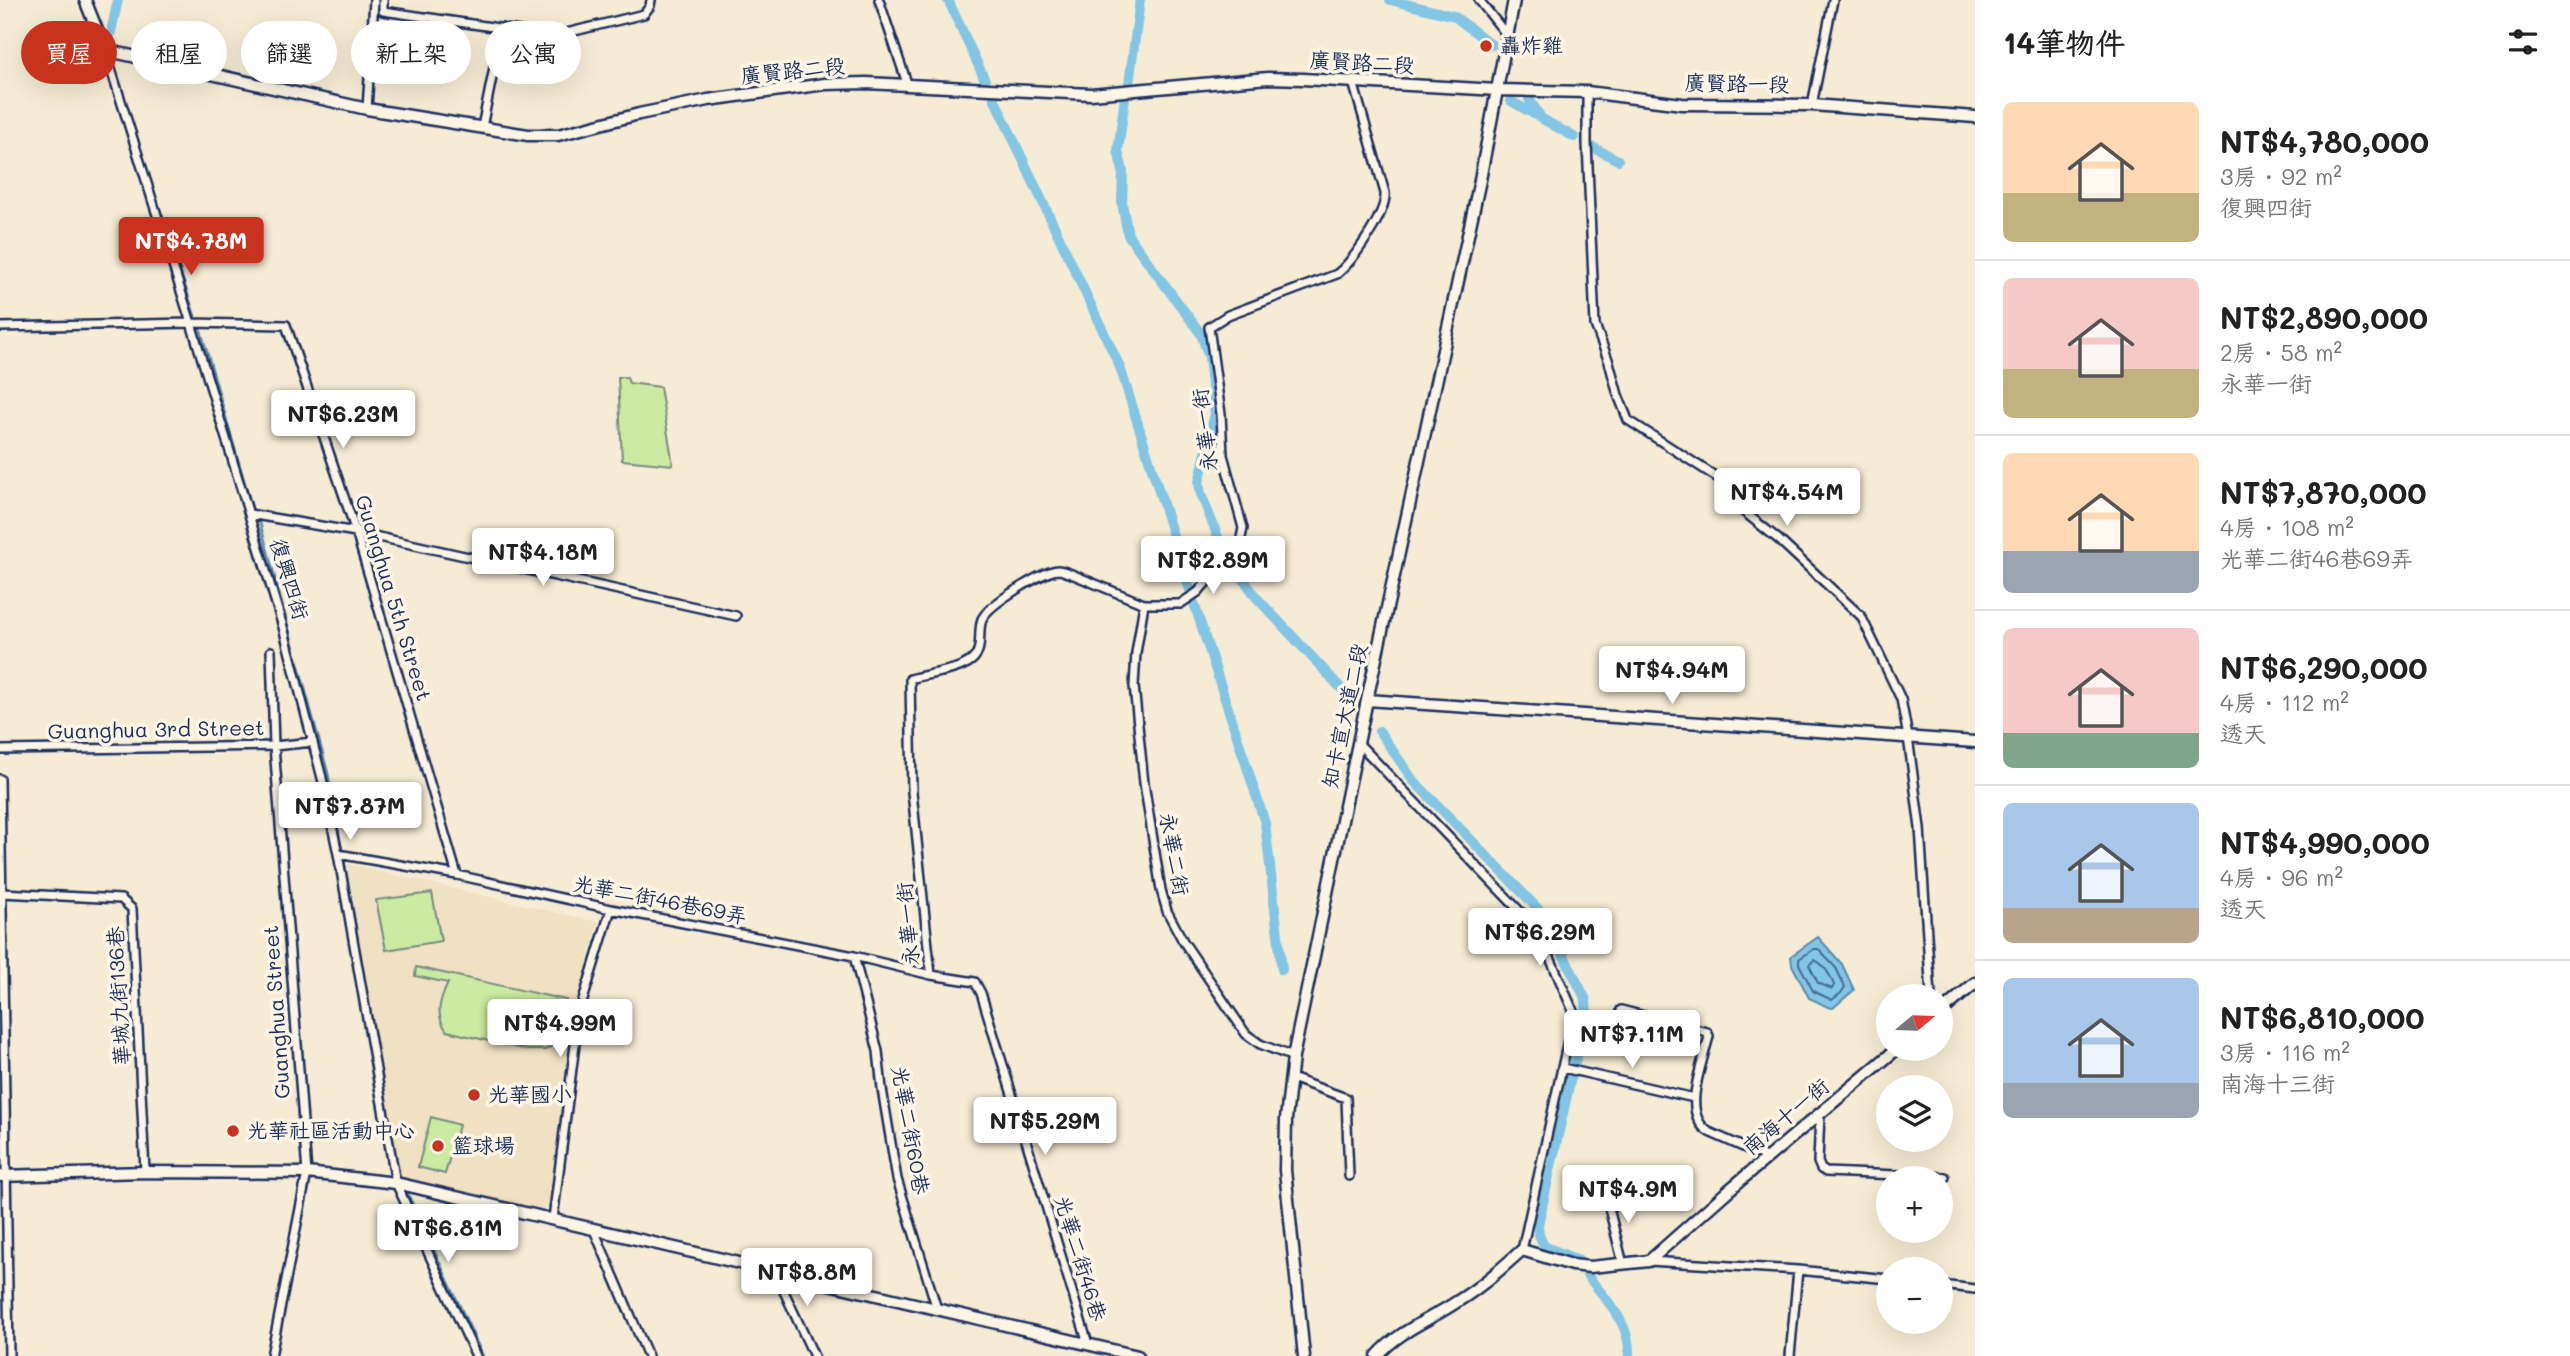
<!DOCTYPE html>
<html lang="zh-TW">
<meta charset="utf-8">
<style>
:root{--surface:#fff;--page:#f2f2f2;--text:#222;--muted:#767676;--line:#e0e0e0;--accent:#c8321e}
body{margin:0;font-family:Mali,"LXGW WenKai TC",sans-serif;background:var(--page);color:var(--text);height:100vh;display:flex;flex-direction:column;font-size:26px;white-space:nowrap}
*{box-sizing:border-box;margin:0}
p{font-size:23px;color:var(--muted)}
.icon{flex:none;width:38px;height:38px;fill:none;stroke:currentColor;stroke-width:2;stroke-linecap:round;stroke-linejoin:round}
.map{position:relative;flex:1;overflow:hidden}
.panel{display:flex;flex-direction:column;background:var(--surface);width:595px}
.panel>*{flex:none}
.top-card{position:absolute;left:21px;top:21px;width:665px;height:63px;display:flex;gap:14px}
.needle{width:46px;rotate:71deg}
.tools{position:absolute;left:1876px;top:984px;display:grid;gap:14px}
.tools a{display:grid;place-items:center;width:77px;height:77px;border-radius:50%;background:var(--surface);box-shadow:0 7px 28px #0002;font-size:35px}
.price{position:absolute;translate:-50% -60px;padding:0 16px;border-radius:7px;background:#fff;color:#222;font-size:23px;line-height:46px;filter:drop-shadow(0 2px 4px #0008)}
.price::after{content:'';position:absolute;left:50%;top:42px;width:21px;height:16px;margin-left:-10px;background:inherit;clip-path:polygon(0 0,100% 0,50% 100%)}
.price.on{background:var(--accent);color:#fff}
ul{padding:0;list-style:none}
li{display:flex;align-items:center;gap:21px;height:175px;padding:0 28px}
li+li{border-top:2px solid var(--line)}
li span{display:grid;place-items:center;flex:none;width:196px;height:140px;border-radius:10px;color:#555}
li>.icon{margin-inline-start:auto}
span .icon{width:84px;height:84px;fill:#fffc;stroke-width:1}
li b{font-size:30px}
h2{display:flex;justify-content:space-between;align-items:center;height:84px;padding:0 28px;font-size:30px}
.chip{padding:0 24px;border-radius:32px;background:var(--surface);box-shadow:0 7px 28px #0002;font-size:24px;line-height:63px}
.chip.on{background:var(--accent);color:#fff}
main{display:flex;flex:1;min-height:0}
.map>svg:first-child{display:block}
</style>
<main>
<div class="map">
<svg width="1975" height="1356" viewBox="0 0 1975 1356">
<rect width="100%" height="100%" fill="#f6ecd5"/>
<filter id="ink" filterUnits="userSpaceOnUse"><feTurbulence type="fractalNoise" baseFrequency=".0143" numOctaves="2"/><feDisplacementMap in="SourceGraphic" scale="14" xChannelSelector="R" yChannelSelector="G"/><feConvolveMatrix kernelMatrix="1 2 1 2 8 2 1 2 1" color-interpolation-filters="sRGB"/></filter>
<g filter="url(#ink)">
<path fill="#efe1c2" d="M347,864l251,58 -24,91 -18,186 -17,11 -145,-33z"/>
<path fill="#cceaa1" stroke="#748c80" stroke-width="2" d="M618,377h9l2,6 31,4 13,78 -51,-5z
M432,893l9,48 -55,9 -10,-50z
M416,967l150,33 -2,8 -5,-1 4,10v9l-11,20 -7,4h-18l-80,-19c-13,-17 -7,-31 1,-48l-33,-7z
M431,1117l28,8 -14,49 -27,-7z"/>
<path fill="#83c5e4" stroke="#5989ae" stroke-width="2" d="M1818,937l24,27 12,26 -21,18c-9,-1 -15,-7 -24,-10l-17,-33 -1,-9z"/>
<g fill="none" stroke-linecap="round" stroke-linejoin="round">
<path stroke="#456b94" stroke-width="2" d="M1814,949h4l18,19 9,19 -4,6 -9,7 -19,-9 -14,-27v-5z
M1814,960c10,3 16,15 20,25l-2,4 -14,-6 -9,-18z"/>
<path stroke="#5989ae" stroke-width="2.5" d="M136,137l59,179
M201,331l52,180
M259,519l69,254 14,77
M344,859l38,225
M408,1194l75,162"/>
<path stroke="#83c5e4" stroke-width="10" d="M948,0l37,80
M1390,0l64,16 38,29
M107,50l11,-50
M1129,84l11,-84
M1125,97l-7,54 5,20 -1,32 6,32 73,99 8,23 6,57 -16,69 2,11 23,58
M994,98l126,269 71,226
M1529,99l11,17
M1511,101l63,36
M1592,147l26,13
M1231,561l25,36 95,102
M1194,603l71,220 17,147
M1379,731l34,49 130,134 43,86 1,19 -13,47
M1572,1073l-34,152 1,10 5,11 34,14
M1587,1275c19,25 44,48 42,81"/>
<defs>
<path id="street" d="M383,0v11l171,25 90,-22 6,-8 1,-6
M879,0l29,86
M1479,0l27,34
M105,50l86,273 92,304 39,151 16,76 58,329 80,173
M1587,92v51l8,182 14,37 9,33 10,25 96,62 19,29 35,28 83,77 40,83 7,38 12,91 11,168
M1812,105l21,-105
M367,109l7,-109
M482,127l20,-99
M0,327l191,-4 95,2 70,207 101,343
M249,514l107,18 380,84
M1144,604l-8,49 -2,33 10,97 17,107 6,21 16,30 63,93 14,10 33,13
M1359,744l179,186 36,83 -52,237
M0,750l274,-4 39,-4
M0,779l9,577
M338,854l119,21 154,34 243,47 77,19 44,7 6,11 107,351
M2,893l119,6 11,10 13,263
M854,956l24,95 4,38 15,90 40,130
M931,975l-19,-183 -2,-113c19,-6 47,-7 62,-19 12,-10 5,-28 10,-41 7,-15 61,-48 76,-49 4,0 7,2 11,3l75,31h36l18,-12 42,-49 3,-15 -20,-73 -2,-41 -12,-87 19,-12 109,-41c16,-13 50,-61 48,-81l-32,-111
M1621,1010l86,22 2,4c-6,27 -29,78 0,96l59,26
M1563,1068l131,30
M1291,1078l55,20 3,78
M1820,1114l-2,48 3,7 5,3 119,5
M1605,1192l18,72
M553,1219l26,-206 32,-104
M594,1230l54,126
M1649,1261l149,9 90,9
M775,1272l39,84
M1941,1285l34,4
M271,1356l36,-183 -33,-427 -3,-95
M1790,1356l8,-86"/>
<path id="secondary" d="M85,0l20,50 262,59 161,26h30l81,-21 69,-14 117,-16 41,-1 225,11 177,-16 35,1 195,11 89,2 95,12 130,1 163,12
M1367,700l608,42
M1941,1012l34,-29
M0,1176l145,-4 162,1 89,10 742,173
M1304,1356l-19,-186 1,-51 7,-62 74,-357 113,-520 34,-180
M1377,1356c23,-26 53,-36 81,-55 23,-14 44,-33 64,-51l50,15 18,2 59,-6 80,-71 169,-142"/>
</defs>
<use href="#street" stroke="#1b2f5e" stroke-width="12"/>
<use href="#secondary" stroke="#1b2f5e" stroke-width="15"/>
<use href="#street" stroke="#fcf5e5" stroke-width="7"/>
<use href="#secondary" stroke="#fcf5e5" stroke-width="10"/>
</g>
</g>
<g fill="#c8321e" stroke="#fcf5e5" stroke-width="2.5">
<circle cx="1486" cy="46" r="7"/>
<circle cx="474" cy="1095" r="7"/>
<circle cx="233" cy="1131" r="7"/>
<circle cx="438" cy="1146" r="7"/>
</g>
<g text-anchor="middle" stroke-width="7" stroke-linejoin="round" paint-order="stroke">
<g font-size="21" fill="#1b2f5e" stroke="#fcf5e5" text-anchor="start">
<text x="1500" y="53">轟炸雞</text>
<text x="488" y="1102">光華國小</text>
<text x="247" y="1138">光華社區活動中心</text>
<text x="452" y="1153">籃球場</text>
</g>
<g font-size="21" fill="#1b2f5e" stroke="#fcf5e5">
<text transform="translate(1362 63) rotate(3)" y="7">廣賢路二段</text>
<text transform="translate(793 71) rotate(-6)" y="7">廣賢路二段</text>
<text transform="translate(1737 84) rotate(1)" y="7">廣賢路一段</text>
<text transform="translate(1205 430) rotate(-97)" y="7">永華一街</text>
<text transform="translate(289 579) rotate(73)" y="7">復興四街</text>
<text transform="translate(393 598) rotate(73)" y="7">Guanghua 5th Street</text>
<text transform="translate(1345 716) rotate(-78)" y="7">知卡宣大道二段</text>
<text transform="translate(156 730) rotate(-1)" y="7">Guanghua 3rd Street</text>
<text transform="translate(1174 854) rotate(80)" y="7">永華二街</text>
<text transform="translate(660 900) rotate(11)" y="7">光華二街46巷69弄</text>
<text transform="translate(908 924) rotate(-95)" y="7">永華一街</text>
<text transform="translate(119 996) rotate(-93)" y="7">華城九街136巷</text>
<text transform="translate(277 1012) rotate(-94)" y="7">Guanghua Street</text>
<text transform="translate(1786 1117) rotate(-40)" y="7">南海十一街</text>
<text transform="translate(910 1130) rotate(80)" y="7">光華二街60巷</text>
<text transform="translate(1080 1258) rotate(73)" y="7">光華二街46巷</text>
</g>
</g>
</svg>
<div class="tools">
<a><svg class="needle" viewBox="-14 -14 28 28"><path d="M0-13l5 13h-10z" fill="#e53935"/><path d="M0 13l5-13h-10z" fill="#767676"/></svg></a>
<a><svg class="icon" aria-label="layers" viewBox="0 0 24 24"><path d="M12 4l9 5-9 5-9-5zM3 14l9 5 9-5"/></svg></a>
<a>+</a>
<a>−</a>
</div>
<b class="price on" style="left:191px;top:277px">NT$4.78M</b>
<b class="price" style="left:343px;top:450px">NT$6.23M</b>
<b class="price" style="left:1787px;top:528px">NT$4.54M</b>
<b class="price" style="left:543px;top:588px">NT$4.18M</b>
<b class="price" style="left:1213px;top:596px">NT$2.89M</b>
<b class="price" style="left:1672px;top:706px">NT$4.94M</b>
<b class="price" style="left:350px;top:842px">NT$7.87M</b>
<b class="price" style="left:1540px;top:968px">NT$6.29M</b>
<b class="price" style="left:560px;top:1059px">NT$4.99M</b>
<b class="price" style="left:1632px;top:1070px">NT$7.11M</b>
<b class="price" style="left:1045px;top:1157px">NT$5.29M</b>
<b class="price" style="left:1628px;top:1225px">NT$4.9M</b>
<b class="price" style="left:448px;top:1264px">NT$6.81M</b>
<b class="price" style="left:807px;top:1308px">NT$8.8M</b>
<div class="top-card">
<a class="chip on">買屋</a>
<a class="chip">租屋</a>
<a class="chip">篩選</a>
<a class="chip">新上架</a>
<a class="chip">公寓</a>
</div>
</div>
<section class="panel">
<h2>14筆物件<svg class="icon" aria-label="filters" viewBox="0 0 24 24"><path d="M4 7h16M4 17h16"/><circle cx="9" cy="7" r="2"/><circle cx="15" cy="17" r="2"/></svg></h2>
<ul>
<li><span style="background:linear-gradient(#ffd9b3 65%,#c2b280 0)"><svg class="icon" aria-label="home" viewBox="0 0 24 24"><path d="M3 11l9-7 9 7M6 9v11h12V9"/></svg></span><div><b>NT$4,780,000</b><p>3房 · 92 m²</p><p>復興四街</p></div></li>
<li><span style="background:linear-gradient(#f6c9c9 65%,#c2b280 0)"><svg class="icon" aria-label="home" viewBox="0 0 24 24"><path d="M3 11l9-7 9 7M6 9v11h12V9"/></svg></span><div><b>NT$2,890,000</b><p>2房 · 58 m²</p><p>永華一街</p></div></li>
<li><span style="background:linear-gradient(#ffd9b3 70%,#9aa5b1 0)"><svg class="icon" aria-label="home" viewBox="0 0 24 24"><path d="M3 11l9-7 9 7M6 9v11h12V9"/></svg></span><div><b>NT$7,870,000</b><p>4房 · 108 m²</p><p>光華二街46巷69弄</p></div></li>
<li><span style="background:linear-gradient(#f6c9c9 75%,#7fa58c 0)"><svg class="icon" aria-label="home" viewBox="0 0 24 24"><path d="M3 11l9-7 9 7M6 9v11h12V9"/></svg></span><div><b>NT$6,290,000</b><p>4房 · 112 m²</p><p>透天</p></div></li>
<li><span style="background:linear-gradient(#a9c7e8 75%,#b9a48a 0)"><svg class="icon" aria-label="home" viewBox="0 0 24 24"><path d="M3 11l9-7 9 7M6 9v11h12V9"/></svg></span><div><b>NT$4,990,000</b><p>4房 · 96 m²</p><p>透天</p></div></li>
<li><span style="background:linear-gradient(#a9c7e8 75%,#9aa5b1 0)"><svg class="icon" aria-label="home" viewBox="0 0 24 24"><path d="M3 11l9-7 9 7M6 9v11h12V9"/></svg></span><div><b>NT$6,810,000</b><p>3房 · 116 m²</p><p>南海十三街</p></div></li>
</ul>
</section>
</main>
